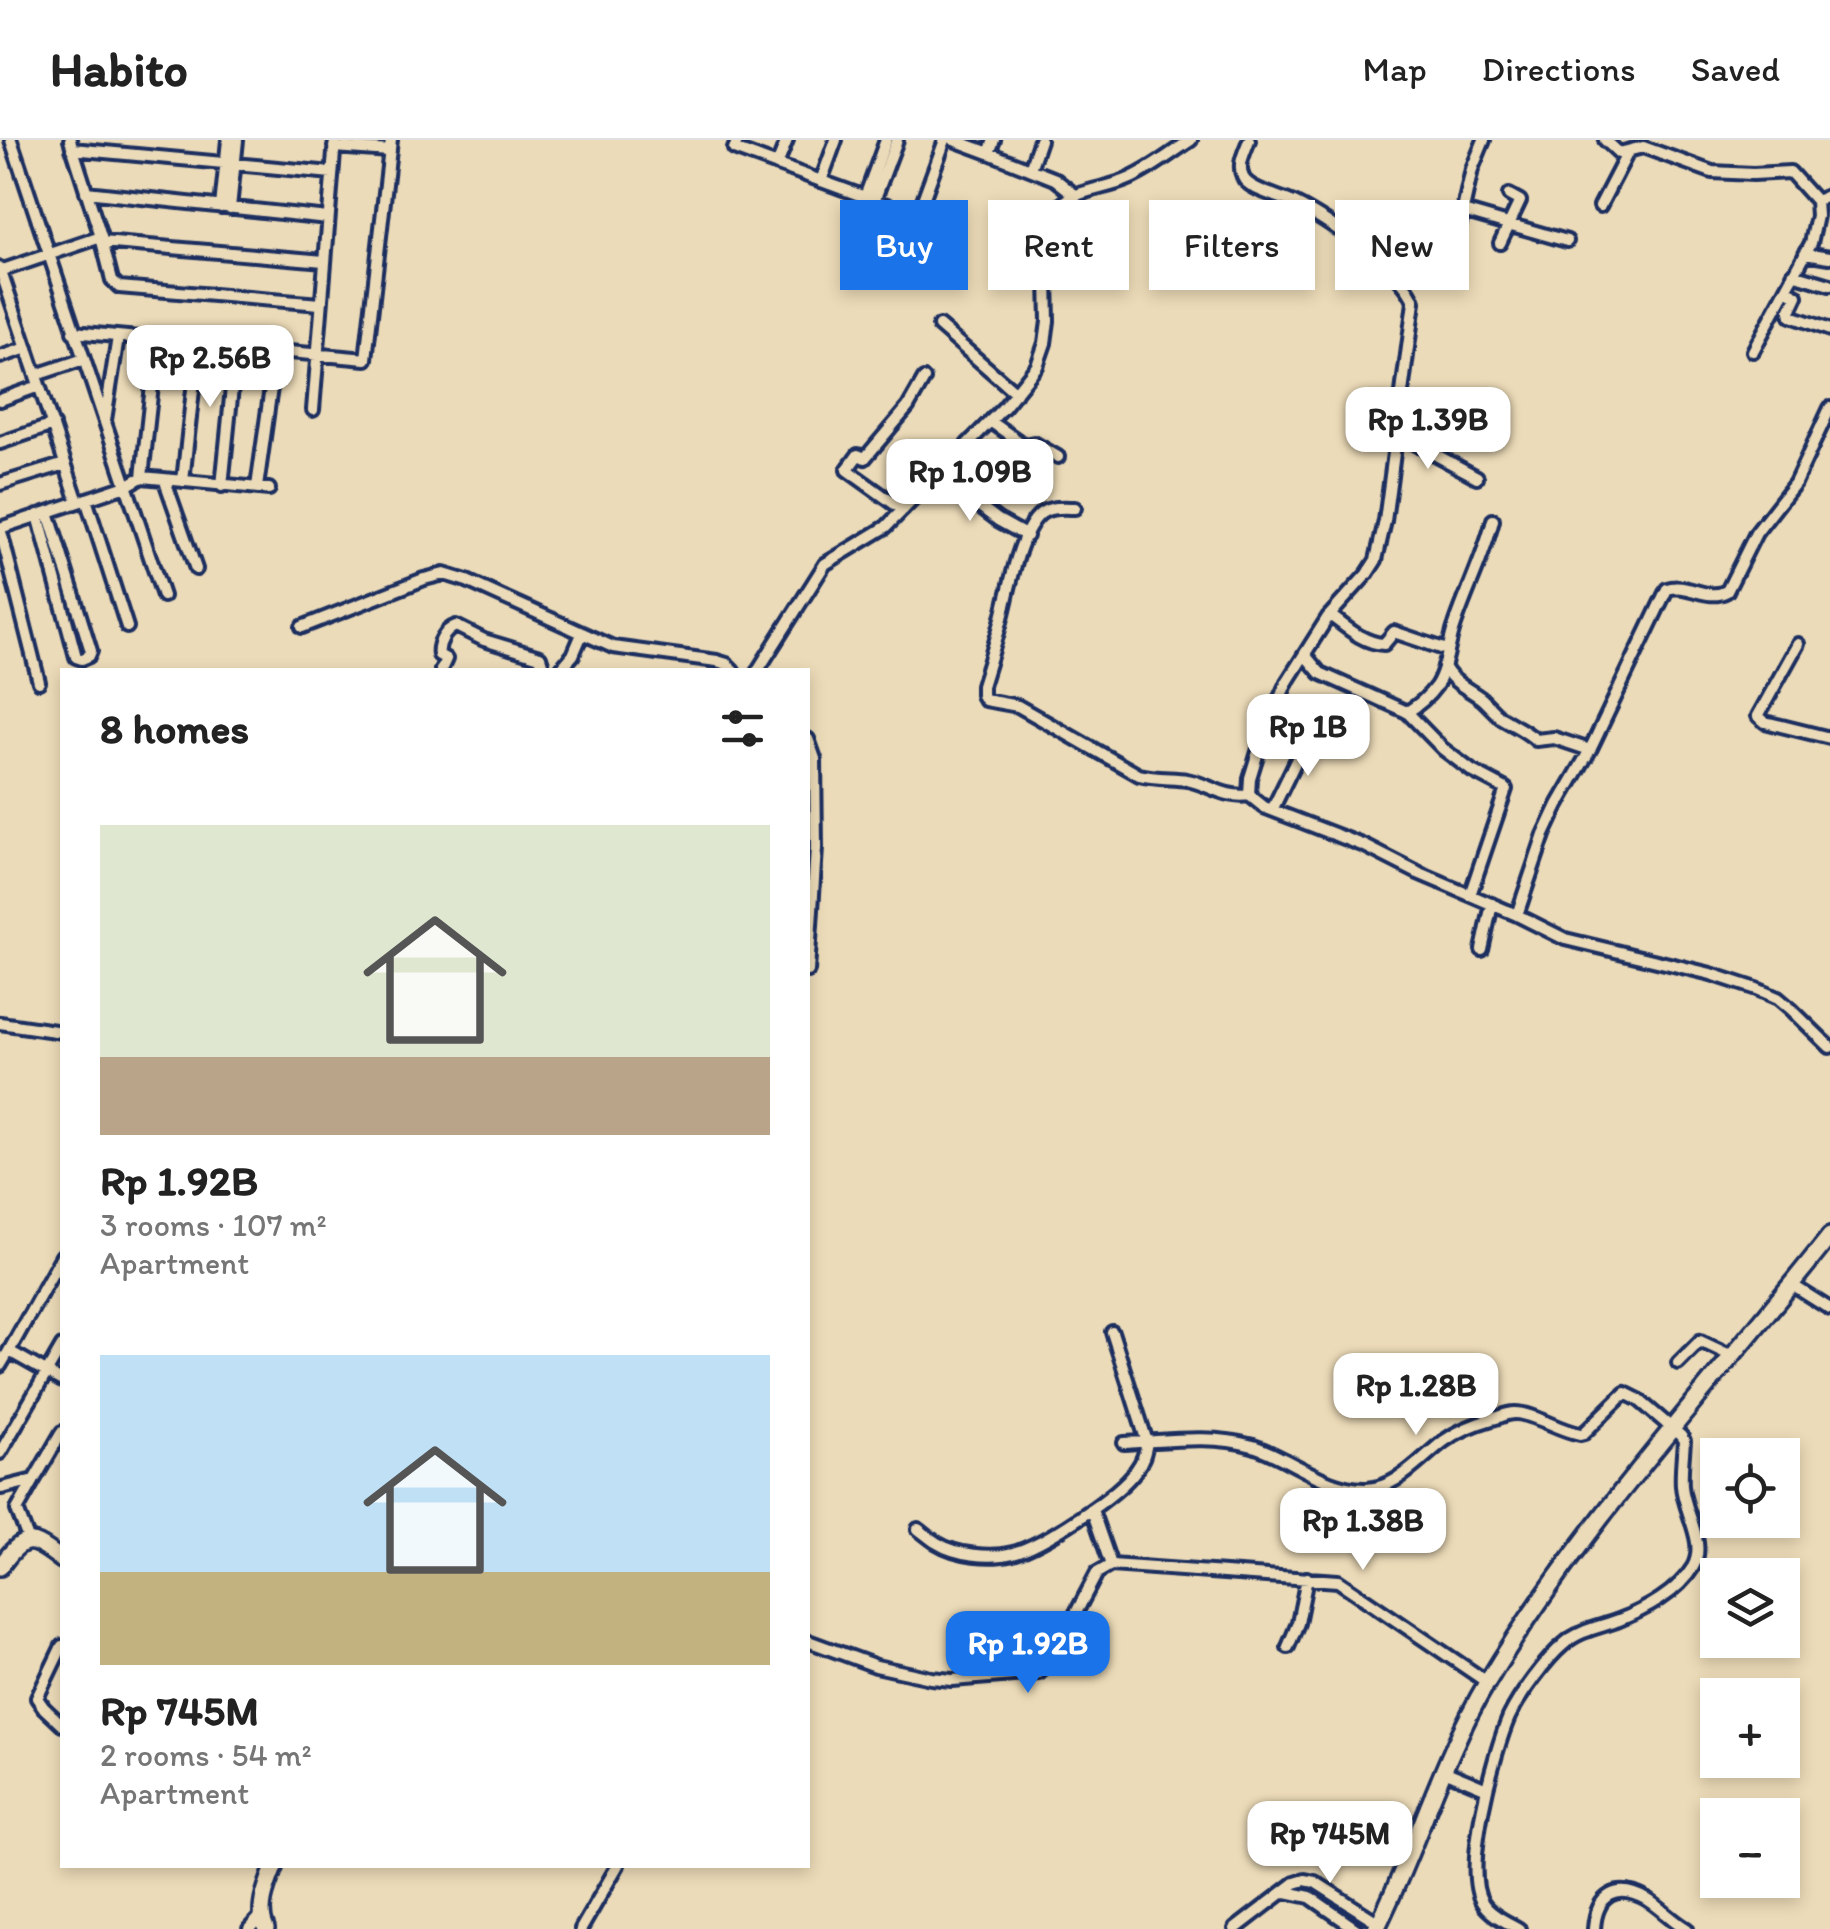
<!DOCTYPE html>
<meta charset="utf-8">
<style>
:root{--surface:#fff;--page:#f6f6f6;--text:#222;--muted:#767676;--line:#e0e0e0;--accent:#1a73e8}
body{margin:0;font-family:Itim,sans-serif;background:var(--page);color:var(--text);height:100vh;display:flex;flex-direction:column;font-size:38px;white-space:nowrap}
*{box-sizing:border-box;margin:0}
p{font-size:32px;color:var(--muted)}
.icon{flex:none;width:55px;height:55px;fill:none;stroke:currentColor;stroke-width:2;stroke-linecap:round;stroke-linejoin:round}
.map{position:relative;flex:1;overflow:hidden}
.sheet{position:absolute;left:60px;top:528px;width:750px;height:1200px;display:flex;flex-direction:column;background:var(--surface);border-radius:0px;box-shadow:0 5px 15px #0003}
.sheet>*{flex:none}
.guide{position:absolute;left:840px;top:60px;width:840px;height:90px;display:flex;gap:20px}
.buttons{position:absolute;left:1700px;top:1298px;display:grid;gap:20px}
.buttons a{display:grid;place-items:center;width:100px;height:100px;border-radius:0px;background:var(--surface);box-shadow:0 5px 15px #0003;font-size:50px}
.price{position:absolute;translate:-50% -85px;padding:0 22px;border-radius:20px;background:#fff;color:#222;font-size:32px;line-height:65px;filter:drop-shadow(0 2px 5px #0008)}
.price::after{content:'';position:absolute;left:50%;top:60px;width:30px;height:22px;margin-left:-15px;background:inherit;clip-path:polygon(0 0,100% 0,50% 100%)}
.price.selected{background:var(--accent);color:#fff}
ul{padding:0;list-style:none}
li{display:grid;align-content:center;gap:20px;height:530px;padding:0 40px}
li span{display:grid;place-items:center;height:310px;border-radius:0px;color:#555}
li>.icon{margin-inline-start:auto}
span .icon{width:180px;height:180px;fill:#fffc;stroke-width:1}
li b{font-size:42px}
h2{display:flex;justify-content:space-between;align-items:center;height:120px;padding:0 40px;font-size:42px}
.pill{padding:0 35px;border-radius:0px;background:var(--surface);box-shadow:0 5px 15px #0003;font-size:35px;line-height:90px}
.pill.selected{background:var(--accent);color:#fff}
header{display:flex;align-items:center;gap:60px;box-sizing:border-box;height:140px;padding:0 50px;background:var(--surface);border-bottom:2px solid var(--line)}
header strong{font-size:48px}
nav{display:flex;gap:55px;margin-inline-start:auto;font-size:35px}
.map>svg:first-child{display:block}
</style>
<header>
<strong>Habito</strong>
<nav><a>Map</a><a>Directions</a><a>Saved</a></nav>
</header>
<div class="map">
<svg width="1830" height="1789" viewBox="0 0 1830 1789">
<rect width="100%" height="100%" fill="#ecdbb8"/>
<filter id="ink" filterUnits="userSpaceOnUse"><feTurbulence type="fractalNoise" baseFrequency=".01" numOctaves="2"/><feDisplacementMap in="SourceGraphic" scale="20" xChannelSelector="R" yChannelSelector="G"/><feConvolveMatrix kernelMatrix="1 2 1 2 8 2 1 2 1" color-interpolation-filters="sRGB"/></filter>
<g filter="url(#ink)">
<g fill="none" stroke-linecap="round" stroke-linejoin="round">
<defs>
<path id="street" d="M11,0l152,456
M70,0l31,97 11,43 7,7 201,17
M738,0l-4,9 183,67 28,-76
M954,0l35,13
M994,0l-5,13 66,26 20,16
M1605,0l14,13 24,-6 69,25 41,2 37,-2 26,29 14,-6
M334,7l56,4
M72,9l260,24
M777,25l10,-25
M1030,29l10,-29
M821,41l15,-41
M86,52l242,26
M865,57l21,-57
M874,61l23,-61
M1600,66l28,-54
M221,67l7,-67
M230,68l7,-68
M1463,71l104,30
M1459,88l13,-59 12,-29
M102,102l222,19
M1500,103l20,-42 -11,-6
M1805,113l25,4
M0,128l78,234
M0,131l101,-34
M1793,134l37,11
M1786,150l11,6 -7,15 1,5 39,14
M939,186l77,67
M73,192l293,27 25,-219
M1753,211l58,-108 6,-27 -1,-15
M0,217l27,-9
M36,235l48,-16
M0,260l39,-14
M313,270l22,-270
M105,280l13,-83
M990,281l34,24
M1397,294l80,43
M0,303l53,-18
M937,334l61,46 29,16
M142,337l15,-137
M165,341l31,88
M183,341l15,-137
M0,344l65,-20
M222,346l14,-138
M257,347l19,-135
M86,359l41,128
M980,367l15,-26 13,-6 5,-6 11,-24 10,-2 24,14
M1075,368c-12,0 -28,-2 -37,8 -20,20 -29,75 -36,102 -6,23 -13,45 -20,68v9l3,5 33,6 121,69c16,4 32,3 48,5 22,4 38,19 62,15l15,12 101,39 53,27 99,42 48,24 146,35 46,15 21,9 13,11 39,38
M903,370l-56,-40 11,-15 7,3 43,-51 16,-28
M38,375l38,142 6,2 7,-3 2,-5 -43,-139
M0,388l126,-42 16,-9 127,12
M0,388l39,154
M1330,475c16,12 33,28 54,29l10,-12 53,18
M302,487l122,-48 20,-5 23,7 146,66 104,14 10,3 6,6
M1798,504l-40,72 7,6 65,16
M1305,515l15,18 87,39c12,-7 21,-15 29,-26 11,-17 12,-42 19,-61 12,-36 29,-68 38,-105
M1444,526c7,16 25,23 38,33 6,6 12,12 18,18 12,8 25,13 36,23l18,-2 36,12
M441,530l5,-11 -7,-4c-2,-11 6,-25 17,-29l28,14 56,17 4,13
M560,530l13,-15 9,-21
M758,530l67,-106 61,-37 118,-120 33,-41 8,-23 3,-22 -2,-85c9,-50 48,-41 85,-58 22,-10 40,-25 60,-38
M1407,572l36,37 29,22 34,18 -36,106
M808,599l7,20 1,89 -8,123
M1249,655l1,-17 13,-42 24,-54 41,-65 39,-43 9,-14 9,-39 29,-219c-9,-30 -89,-84 -118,-98 -13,-7 -48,-14 -53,-27 -6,-13 2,-25 6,-37
M1272,670l38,-78
M1517,775l27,-80 14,-30 32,-55 77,-161c20,-7 40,13 60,2l29,-58 39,-50 35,-75
M1482,810l10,-46
M0,883l62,9
M1792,1145l38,24
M9,1211l53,-95
M1678,1223l22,-22 32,15
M0,1226l9,-15 53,30
M1449,1249l45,29
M1124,1303c42,-2 88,-9 129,3 38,12 74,45 114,43 32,-2 53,-30 77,-48 15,-11 31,-17 48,-22 8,-2 15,-6 23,-6 19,0 43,17 65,21l4,-1 41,-40 14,7 42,36 3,5c-1,15 -3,30 -2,45 2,26 25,57 11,81 -15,25 -48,43 -74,53 -18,7 -40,10 -55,24 -18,15 -45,52 -55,73 -15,35 -47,152 -27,185 8,13 25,20 37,27
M0,1313l62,-107
M34,1340l28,-48
M2,1348l32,-8 -17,30 12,31
M1092,1370l19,55
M918,1389c6,4 12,10 19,14 19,12 54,16 76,10 30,-8 106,-58 123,-83 7,-9 9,-17 11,-28l-35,-110
M808,1501l68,25 55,12 21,2 87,-7 10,-9 48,-91 14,-8 227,16 149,101
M62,1506l-25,52 7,10 18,17
M1288,1507l10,-24 9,-45
M1444,1631l43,18
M1286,1752l24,5 46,32
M249,1789l11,-12
M581,1789l37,-64
M1235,1789l60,-46 10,-3 10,2 64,41
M1594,1789c2,-34 23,-47 54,-29 14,9 25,21 39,29"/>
<path id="secondary" d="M0,1427c24,-34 31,-31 62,-7
M266,1789c-10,-20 1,-44 9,-64
M1376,1789c41,-81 65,-170 112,-248 97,-161 226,-298 342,-445"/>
</defs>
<use href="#street" stroke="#1b2f5e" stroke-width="18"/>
<use href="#secondary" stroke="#1b2f5e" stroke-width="22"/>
<use href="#street" stroke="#ecdbb8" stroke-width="10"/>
<use href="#secondary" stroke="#ecdbb8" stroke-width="15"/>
</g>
</g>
</svg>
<div class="buttons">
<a><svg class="icon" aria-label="locate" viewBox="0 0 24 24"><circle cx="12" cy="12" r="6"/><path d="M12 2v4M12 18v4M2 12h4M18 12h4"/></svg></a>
<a><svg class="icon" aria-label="layers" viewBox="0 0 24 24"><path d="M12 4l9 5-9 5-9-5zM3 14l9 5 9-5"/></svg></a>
<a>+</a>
<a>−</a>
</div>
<b class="price" style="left:210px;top:270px">Rp 2.56B</b>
<b class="price" style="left:1428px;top:332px">Rp 1.39B</b>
<b class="price" style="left:970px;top:384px">Rp 1.09B</b>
<b class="price" style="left:1308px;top:639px">Rp 1B</b>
<b class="price" style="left:1416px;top:1298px">Rp 1.28B</b>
<b class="price" style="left:1363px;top:1433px">Rp 1.38B</b>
<b class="price selected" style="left:1028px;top:1556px">Rp 1.92B</b>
<b class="price" style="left:1330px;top:1746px">Rp 745M</b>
<div class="guide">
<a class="pill selected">Buy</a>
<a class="pill">Rent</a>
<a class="pill">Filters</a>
<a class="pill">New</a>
</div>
<section class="sheet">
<h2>8 homes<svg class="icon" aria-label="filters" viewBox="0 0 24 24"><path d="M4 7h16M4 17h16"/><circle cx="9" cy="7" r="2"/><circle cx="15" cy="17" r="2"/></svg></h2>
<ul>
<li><span style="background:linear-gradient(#dfe7d0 75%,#b9a48a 0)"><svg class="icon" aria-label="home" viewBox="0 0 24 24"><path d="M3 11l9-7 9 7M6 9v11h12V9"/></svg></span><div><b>Rp 1.92B</b><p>3 rooms · 107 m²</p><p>Apartment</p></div></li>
<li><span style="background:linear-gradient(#bfe0f5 70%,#c2b280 0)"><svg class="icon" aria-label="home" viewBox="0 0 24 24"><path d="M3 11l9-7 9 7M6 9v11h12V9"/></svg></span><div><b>Rp 745M</b><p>2 rooms · 54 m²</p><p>Apartment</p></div></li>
</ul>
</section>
</div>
